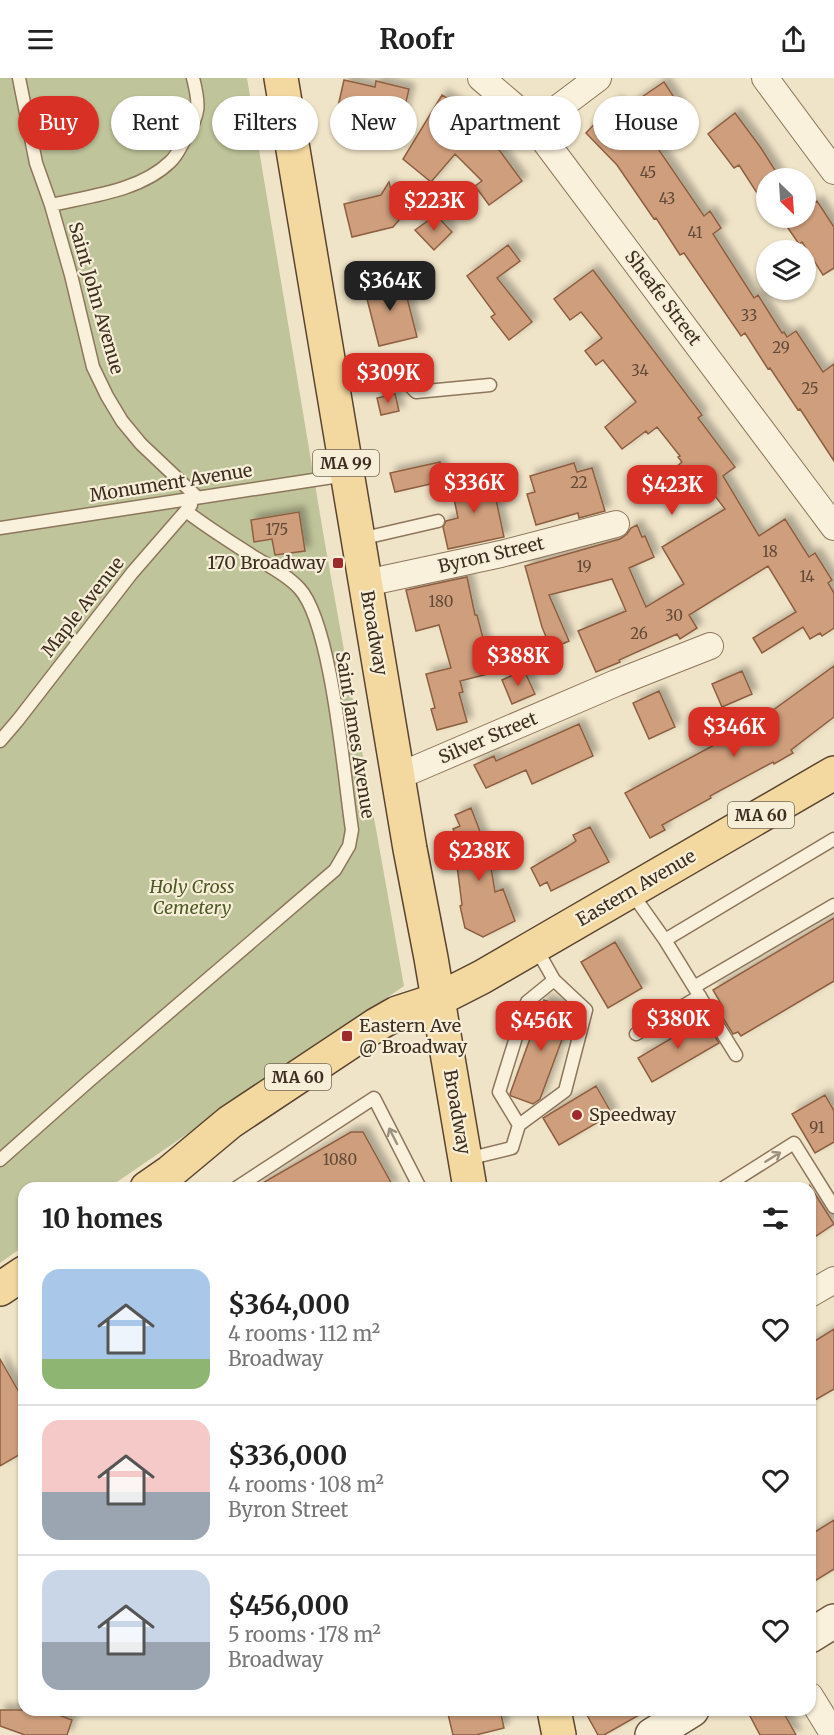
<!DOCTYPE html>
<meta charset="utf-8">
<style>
:root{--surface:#fff;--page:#f2f2f2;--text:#222;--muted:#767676;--line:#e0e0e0;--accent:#d93025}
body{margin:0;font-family:Merriweather,serif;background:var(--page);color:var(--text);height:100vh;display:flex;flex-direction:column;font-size:22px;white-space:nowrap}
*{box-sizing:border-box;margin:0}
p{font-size:20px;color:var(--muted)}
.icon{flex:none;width:33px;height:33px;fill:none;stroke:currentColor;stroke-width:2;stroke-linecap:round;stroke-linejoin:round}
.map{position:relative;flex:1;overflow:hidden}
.drawer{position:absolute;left:18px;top:1104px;width:798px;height:534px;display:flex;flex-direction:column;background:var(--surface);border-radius:18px;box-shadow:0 2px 4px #0004}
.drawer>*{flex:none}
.guide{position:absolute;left:18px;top:18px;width:798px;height:54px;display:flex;gap:12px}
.needle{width:39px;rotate:155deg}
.buttons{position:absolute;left:756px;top:90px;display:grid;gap:12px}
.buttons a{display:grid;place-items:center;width:60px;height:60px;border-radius:50%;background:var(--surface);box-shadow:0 2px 4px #0004;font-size:30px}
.price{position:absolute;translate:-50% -51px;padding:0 14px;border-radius:12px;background:var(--accent);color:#fff;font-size:20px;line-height:39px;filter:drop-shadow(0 2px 3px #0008)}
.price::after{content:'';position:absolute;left:50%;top:36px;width:18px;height:14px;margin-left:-9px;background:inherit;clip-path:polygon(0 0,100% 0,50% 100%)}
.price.active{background:#222;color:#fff}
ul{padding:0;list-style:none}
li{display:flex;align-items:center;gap:18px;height:150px;padding:0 24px}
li+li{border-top:2px solid var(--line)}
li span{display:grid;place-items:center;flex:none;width:168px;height:120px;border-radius:18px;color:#555}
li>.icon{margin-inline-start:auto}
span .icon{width:72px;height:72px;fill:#fffc;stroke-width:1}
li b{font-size:26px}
h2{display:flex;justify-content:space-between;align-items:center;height:72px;padding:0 24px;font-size:26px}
.tag{padding:0 21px;border-radius:27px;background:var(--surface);box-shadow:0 2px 4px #0004;font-size:21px;line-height:54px}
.tag.active{background:var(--accent);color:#fff}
header{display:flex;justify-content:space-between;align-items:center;height:78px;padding:0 24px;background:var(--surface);font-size:27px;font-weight:700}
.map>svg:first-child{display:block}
</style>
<header><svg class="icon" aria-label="menu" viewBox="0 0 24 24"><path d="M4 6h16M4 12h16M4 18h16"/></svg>Roofr<svg class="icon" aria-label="share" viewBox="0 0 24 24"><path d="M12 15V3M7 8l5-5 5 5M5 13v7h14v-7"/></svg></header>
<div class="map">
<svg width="834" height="1657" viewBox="0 0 834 1657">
<defs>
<filter id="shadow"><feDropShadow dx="5.5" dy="-5.5" stdDeviation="3" flood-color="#0004"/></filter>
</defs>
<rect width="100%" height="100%" fill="#f0e4c8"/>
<path fill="#bfc49a" d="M0,0h247l77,460 80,448 -296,202h-84v58l-24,17z"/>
<path fill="#cf9f7d" stroke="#8d5f41" stroke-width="1.5" filter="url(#shadow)" d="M344,2l31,7 1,-6 33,8 -7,30 -33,-7 -1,6 -31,-7z
M664,4l21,32 -35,23 54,79 6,-5 11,17 -8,6 41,64 4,-3 24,38 2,-1 3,5 9,-6 27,41 11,-8v97l-34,-52 -2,1 -28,-42 -2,1 -23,-36 -4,3 -57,-83 -4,2 -24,-37 -2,1 -37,-54 -31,-32 30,-32 8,8z
M442,17l43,26 19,20 -7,6 25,34 -33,24 -14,-19 7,-5 -27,-27 -24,28 -28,-23z
M735,35l26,35 19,30h-14v29l-27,-42 -5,3 -26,-34z
M389,104l10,38 -6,7 -41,10 -8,-33 37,-9z
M817,123l17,26v41l-11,7 -21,-33 -3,2 -18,-26h25v-9z
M436,137l16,17 -18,18 -19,-20z
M508,167l12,16 -23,17 35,44 -23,18 -18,-23 4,-3 -28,-38z
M593,192l109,145 -4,3 37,49 -12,9 36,60 26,-17 24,38 6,-4 17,27 -4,3 6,10v35l-12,8 -2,-3 -10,6 -7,-12 -41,26 -9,-15 43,-26 -28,-46 -79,49 8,13 -17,11 -3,-5 -58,26 1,2 -24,10 -18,-41 48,-20 -14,-32 -63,16 20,46 -18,8 -9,-22 -17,-61 95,-27 7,-5 4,-6 6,-3 5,12 3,-1 9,21 -25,11 17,39 38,-23 -22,-37 63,-38 -26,-34 -11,8 -12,-16 6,-5 -4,-5 2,-1 -23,-29 -9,7 -2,-3 -24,18 -17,-22 31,-25 -33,-42 -7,5 -11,-14 17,-13 -21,-26 -11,8 -16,-21z
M402,200l15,59 -38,9 -15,-59z
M395,316l4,17 -18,4 -4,-17z
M440,384l4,19 -49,11 -5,-19z
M574,385l3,9 15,-4 13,43 -26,7 -1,-5 -42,12 -9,-31 8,-2 -5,-16z
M491,398l13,61 -56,12 -5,-22 3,-6 12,-3 -7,-34z
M299,434l6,39 -30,4 -3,-16 -18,3 -3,-22z
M467,499l8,38h2l15,58 -32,8 3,11 -4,1 8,29 -30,8 -6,-21 4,-1 -9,-34 25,-6 -12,-43 -23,6 -10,-41z
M834,588v51l-43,33 2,3 -19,11 -1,-2 -63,34 1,2 -49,27 3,5 -15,8 -25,-45 104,-56 6,11 37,-20 -7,-12z
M524,592l11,24 -23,10 -10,-24z
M742,593l10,23 -30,13 -10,-23z
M659,613l16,36 -26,12 -16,-36z
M579,646l14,32 -61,28 -6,-14 -40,18 -12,-23 20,-9 2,5z
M471,730l18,47 6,37 8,-3 12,32 -32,16 -18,-9 -5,-22 2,-1 -6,-47 8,-1 -11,-28 7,-3 -5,-11z
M590,749l19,35 -58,29 -4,-9 -7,4 -9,-18 36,-21 9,-6 -3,-6z
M834,840v63l-93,55 -3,-4 -5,2 -15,-24 5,-3 -10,-17z
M615,864l27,46 -34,20 -27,-46z
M544,922l29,10 -33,89 -7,5 -22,-8 -1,-2z
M704,941l15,24 -67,39 -14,-24z
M596,1008l16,28 -53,31 -16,-27z
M825,1017l9,16v31l-19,11 -23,-39z
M351,1054h12l31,56h-140z
M810,1108l24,38 -24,16z
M834,1251v60l-24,14v-59z
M0,1281l24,42v51l-24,14z
M834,1442v49l-24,15v-49z
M0,1632h46l26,10 -5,15h-42l-25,-9z
M447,1632h53l4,18 -28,7h-23z
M596,1632h52l-44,25h-6l-11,-20z
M761,1632h21l14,25h-36l-10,-19z"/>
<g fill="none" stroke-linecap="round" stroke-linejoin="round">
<defs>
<path id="lane" d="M19,0l17,85 15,42 20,70 22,92 14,29 15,25 19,23 56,53
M51,127c39,-9 89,-14 119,-43 7,-6 11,-16 15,-23 15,-25 15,-34 8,-61
M332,294l53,-11 31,31 74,-7
M0,450l346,-53
M360,461l78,-18
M0,663l18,-21 114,-147 59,-68
M631,814l34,48 71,115
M665,862l169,-101
M694,909l140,-82
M636,956l64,-38
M519,1047l-20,-33 28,-90 27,-22
M467,1081l45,-11 7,-23 46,-34 21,-81 -32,-30 -18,-32
M0,1082l89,-79 246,-211 14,-24 3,-16c-8,-52 -20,-207 -53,-242 -12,-13 -30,-22 -45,-31 -23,-15 -46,-29 -68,-46
M236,1110l138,-90 46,90
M723,1110l71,-45 40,64"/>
<path id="street" d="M481,0l35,30 25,28 293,391
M765,0l69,93
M533,49l65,-49
M366,505l135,-29 115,-30
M399,698l217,-93 94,-37
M810,1216l24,-14
M810,1618l24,39"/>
<path id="secondary" d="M810,1558l24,-15
M652,1657l40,-25"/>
<path id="primary" d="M281,0l129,771 21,109 39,230
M147,1110l23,-16 60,-50 146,-97 21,-12 40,-13 45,-23 352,-204
M0,1211l24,-16
M554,1632l5,25"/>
</defs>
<use href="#lane" stroke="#8d765c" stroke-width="15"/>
<use href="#street" stroke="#8d765c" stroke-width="28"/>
<use href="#secondary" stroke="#6f573f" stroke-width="36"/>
<use href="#primary" stroke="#5b4430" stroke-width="36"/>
<use href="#lane" stroke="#faf1dc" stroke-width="12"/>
<use href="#street" stroke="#faf1dc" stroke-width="26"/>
<use href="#secondary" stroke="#faf1dc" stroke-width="33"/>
<use href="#primary" stroke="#f3d9a0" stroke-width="33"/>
</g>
<defs><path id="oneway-shaft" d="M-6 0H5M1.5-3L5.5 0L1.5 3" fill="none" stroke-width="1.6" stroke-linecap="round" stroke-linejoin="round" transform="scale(1.5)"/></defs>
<g stroke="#9c907e">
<use href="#oneway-shaft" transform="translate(393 1058) rotate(-117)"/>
<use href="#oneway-shaft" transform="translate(773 1079) rotate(-32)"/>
</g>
<g fill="#9e2a2b" stroke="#f7eed8" stroke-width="2">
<rect x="332" y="479" width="12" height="12" rx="3"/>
<rect x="341" y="952" width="12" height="12" rx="3"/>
<circle cx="577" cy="1037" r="6"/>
</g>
<g text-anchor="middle" stroke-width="4.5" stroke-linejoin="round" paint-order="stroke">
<g font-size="15" fill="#624a37">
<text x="648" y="100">45</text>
<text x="667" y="126">43</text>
<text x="695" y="160">41</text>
<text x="749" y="243">33</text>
<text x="781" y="275">29</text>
<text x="640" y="298">34</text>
<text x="810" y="316">25</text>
<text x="579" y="410">22</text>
<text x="277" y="457">175</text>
<text x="770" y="479">18</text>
<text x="584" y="494">19</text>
<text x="807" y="504">14</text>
<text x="441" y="529">180</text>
<text x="674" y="543">30</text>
<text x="639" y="561">26</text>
<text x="817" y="1055">91</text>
<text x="340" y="1087">1080</text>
</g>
<g fill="#f7eed8" stroke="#756857" stroke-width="1.5">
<rect x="313" y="372" width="66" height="26" rx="4.5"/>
<rect x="728" y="724" width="66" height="26" rx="4.5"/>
<rect x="265" y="986" width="66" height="26" rx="4.5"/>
</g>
<g font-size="16" font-weight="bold" fill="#3d2e20">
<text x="346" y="391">MA 99</text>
<text x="761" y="743">MA 60</text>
<text x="298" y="1005">MA 60</text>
</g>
<g font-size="18" fill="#3d2e20" stroke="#f7eed8">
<text transform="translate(96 220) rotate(74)" y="6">Saint John Avenue</text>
<text transform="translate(663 220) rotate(53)" y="6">Sheafe Street</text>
<text transform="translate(171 405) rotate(-9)" y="6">Monument Avenue</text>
<text transform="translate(491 477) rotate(-13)" y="6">Byron Street</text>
<text transform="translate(83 529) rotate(-52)" y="6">Maple Avenue</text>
<text transform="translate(374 555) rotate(80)" y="6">Broadway</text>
<text transform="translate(355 657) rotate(81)" y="6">Saint James Avenue</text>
<text transform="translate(488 660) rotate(-23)" y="6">Silver Street</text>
<text transform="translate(636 810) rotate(-30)" y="6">Eastern Avenue</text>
<text transform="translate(457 1034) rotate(80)" y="6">Broadway</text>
</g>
<g font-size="18" fill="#3d2e20" stroke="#f7eed8" text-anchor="start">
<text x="326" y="491" text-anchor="end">170 Broadway</text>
<text x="359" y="954">Eastern Ave<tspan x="359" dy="21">@ Broadway</tspan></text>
<text x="589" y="1043">Speedway</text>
</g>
<g font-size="18" font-style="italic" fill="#4d5a26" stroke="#f7eed8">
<text x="192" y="815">Holy Cross<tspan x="192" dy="21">Cemetery</tspan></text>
</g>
</g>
</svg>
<div class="buttons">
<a><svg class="needle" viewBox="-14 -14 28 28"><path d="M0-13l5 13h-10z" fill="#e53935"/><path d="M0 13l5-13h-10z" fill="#767676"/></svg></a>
<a><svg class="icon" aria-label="layers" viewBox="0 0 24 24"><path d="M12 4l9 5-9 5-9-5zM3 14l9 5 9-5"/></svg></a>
</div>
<b class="price" style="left:434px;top:154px">$223K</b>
<b class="price active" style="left:390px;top:234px">$364K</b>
<b class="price" style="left:388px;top:326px">$309K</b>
<b class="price" style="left:474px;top:436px">$336K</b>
<b class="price" style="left:672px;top:438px">$423K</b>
<b class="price" style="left:518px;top:609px">$388K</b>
<b class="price" style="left:734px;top:680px">$346K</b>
<b class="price" style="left:479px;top:804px">$238K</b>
<b class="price" style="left:678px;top:972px">$380K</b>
<b class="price" style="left:541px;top:974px">$456K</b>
<div class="guide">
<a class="tag active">Buy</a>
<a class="tag">Rent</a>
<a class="tag">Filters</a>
<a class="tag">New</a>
<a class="tag">Apartment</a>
<a class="tag">House</a>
</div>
<section class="drawer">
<h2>10 homes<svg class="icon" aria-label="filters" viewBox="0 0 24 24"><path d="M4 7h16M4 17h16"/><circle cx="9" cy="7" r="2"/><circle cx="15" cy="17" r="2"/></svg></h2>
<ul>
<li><span style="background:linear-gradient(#a9c7e8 75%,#8fb573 0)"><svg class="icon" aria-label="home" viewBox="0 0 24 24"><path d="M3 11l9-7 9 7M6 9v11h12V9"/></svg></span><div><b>$364,000</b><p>4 rooms · 112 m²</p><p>Broadway</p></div><svg class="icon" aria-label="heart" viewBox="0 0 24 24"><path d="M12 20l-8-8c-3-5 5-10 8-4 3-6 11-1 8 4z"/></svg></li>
<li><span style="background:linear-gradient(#f6c9c9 60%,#9aa5b1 0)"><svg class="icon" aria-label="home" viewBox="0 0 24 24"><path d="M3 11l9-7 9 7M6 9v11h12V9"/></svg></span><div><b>$336,000</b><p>4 rooms · 108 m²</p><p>Byron Street</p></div><svg class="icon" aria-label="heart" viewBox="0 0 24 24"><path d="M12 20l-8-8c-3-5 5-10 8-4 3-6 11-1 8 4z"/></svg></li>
<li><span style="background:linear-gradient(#c9d6e8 60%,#9aa5b1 0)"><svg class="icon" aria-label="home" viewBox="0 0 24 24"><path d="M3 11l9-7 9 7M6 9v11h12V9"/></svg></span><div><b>$456,000</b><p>5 rooms · 178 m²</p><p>Broadway</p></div><svg class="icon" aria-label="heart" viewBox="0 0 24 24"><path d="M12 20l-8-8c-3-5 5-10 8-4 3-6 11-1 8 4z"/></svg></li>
</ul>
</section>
</div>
